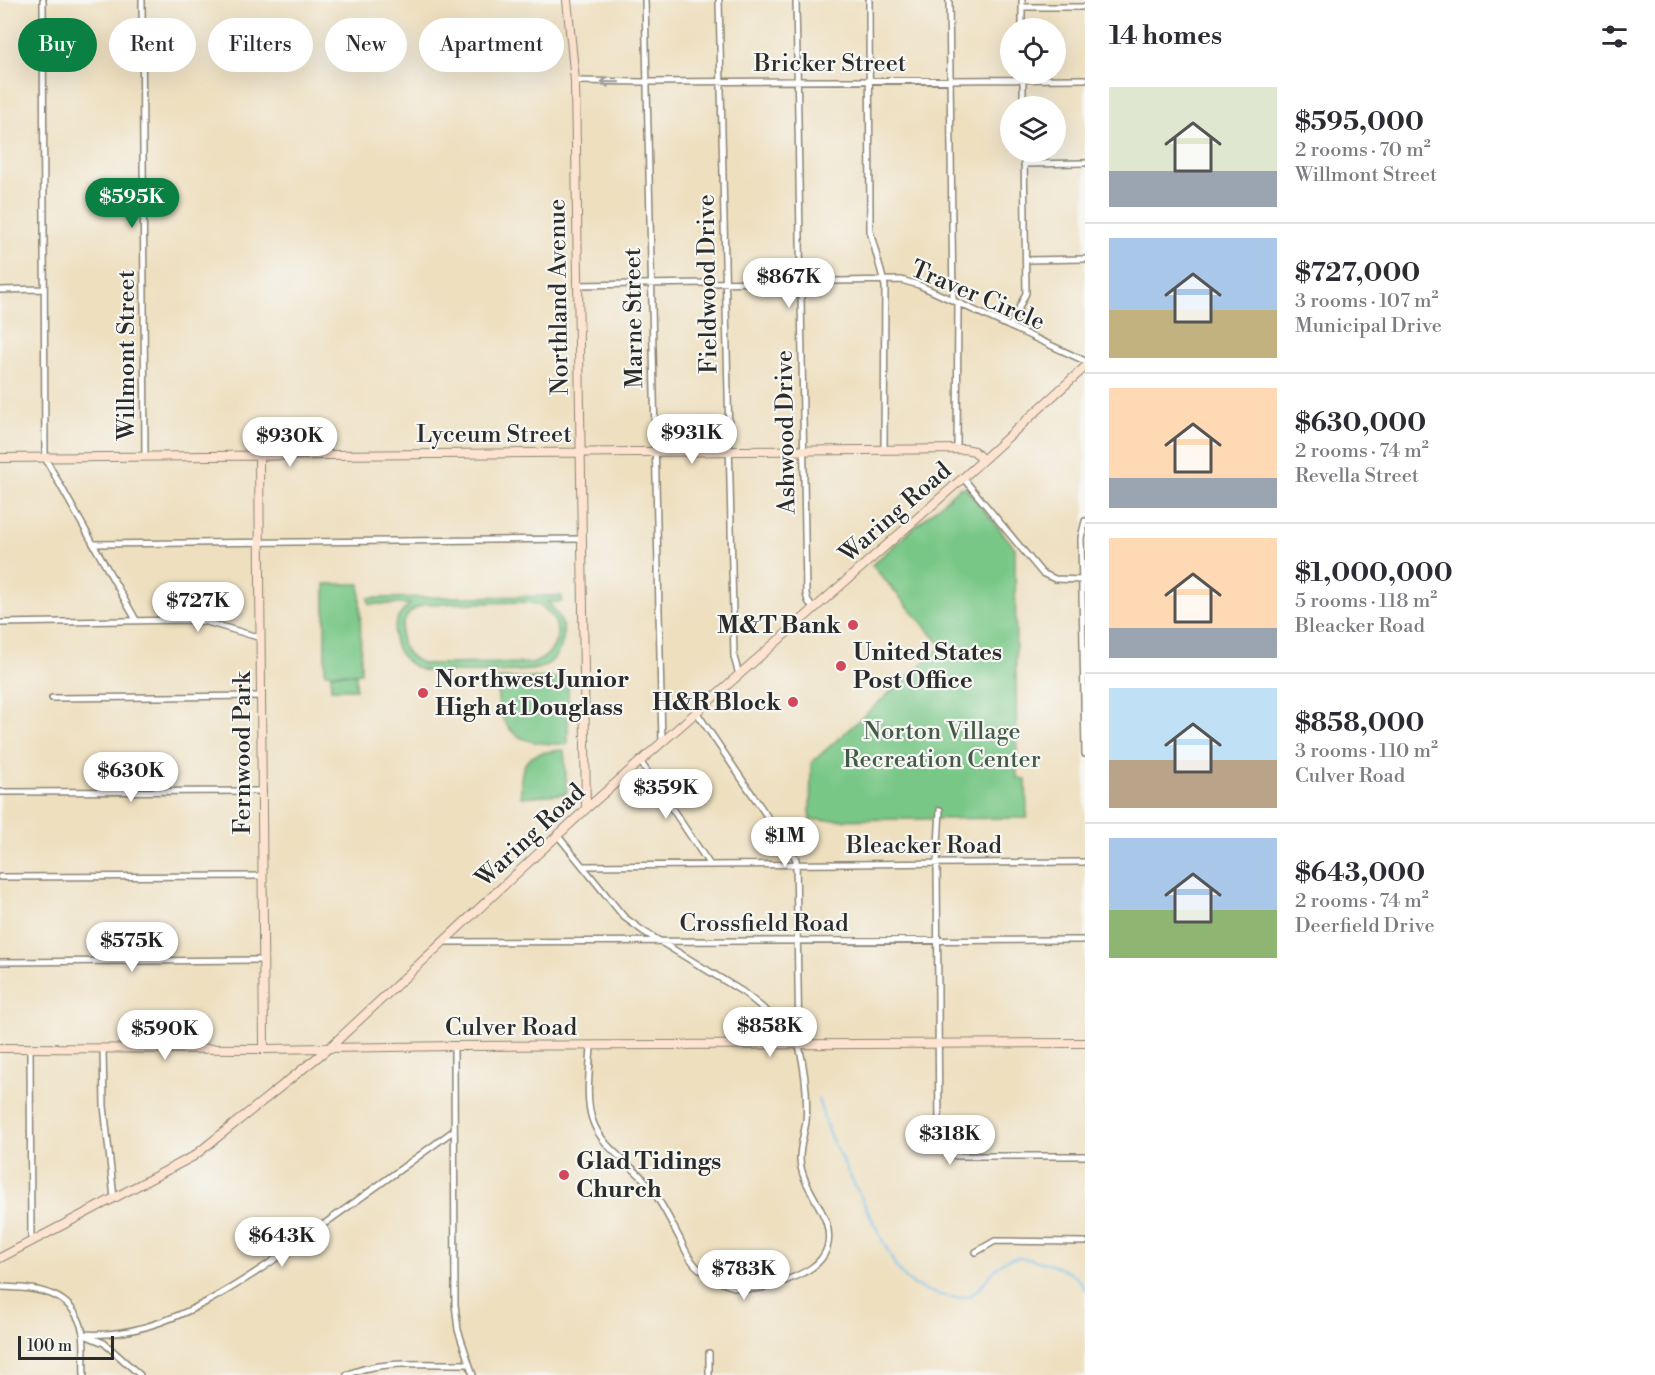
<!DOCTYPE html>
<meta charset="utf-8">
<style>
:root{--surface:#fff;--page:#f7f7f7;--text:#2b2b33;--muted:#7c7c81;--line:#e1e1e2;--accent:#0b8043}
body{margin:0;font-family:"Libre Bodoni",serif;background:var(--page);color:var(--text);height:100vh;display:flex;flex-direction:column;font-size:22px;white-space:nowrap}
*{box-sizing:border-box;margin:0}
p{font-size:20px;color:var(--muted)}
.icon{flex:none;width:33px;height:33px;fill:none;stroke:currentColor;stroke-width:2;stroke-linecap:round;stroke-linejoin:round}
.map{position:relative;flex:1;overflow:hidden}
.drawer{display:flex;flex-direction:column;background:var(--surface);width:570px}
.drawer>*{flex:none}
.banner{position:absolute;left:18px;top:18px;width:570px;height:54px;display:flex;gap:12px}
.fabs{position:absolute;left:1000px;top:18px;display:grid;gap:12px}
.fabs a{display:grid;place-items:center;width:66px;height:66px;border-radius:50%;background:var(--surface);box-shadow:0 6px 24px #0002;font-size:30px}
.scale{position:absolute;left:18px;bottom:15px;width:96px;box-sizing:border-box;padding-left:6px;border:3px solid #2b2b2b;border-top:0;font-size:16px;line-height:21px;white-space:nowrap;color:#2b2b2b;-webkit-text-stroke:4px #f6f6f2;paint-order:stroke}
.price{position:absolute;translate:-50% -51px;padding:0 14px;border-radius:21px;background:#fff;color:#222;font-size:20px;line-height:39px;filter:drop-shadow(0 2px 3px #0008)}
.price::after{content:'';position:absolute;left:50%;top:36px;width:18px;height:14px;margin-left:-9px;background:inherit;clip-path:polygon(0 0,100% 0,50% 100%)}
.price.active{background:var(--accent);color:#fff}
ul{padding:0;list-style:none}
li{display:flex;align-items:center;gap:18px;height:150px;padding:0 24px}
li+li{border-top:2px solid var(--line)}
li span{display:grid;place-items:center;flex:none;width:168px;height:120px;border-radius:0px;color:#555}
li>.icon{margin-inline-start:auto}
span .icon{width:72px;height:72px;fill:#fffc;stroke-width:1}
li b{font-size:26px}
h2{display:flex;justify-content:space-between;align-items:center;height:72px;padding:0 24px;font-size:26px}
.tag{padding:0 21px;border-radius:27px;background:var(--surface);box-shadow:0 6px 24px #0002;font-size:21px;line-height:54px}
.tag.active{background:var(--accent);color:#fff}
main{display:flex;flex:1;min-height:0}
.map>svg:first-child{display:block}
</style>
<main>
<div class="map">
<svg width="1085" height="1375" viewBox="0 0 1085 1375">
<rect width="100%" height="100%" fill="#f6f6f2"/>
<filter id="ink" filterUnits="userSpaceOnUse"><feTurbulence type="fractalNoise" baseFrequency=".0167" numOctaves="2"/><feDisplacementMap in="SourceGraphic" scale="12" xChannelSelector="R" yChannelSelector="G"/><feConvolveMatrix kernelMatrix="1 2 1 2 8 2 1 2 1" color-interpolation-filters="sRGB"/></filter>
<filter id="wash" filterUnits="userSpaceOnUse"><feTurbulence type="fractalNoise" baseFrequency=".008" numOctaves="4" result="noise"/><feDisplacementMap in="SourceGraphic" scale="24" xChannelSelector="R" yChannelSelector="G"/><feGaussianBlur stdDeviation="1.35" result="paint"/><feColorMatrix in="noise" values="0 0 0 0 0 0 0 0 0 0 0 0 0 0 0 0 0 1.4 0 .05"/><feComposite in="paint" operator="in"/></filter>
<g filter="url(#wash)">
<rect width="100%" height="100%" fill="#eedfbf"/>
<path fill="#79c787" stroke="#527959" stroke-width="1.5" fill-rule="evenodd" d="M965,487l50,61 2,230 9,1 1,39 -217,2 1,-57 131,-117 -70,-81 87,-77z
M325,584h35l1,89h-36z
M562,596v6h-14c10,11 17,22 15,38 -2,10 -9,21 -18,26 -16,9 -90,5 -113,6 -26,-3 -47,-27 -34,-54 3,-5 8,-10 12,-14h-41l-1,-6zM528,602c36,7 39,48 6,61l-110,1c-31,-11 -31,-49 1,-60z
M331,674h25v15h-25z
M498,678h66l4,4v62c-30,1 -61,-1 -69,-37 -2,-9 -1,-20 -1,-29z
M564,750l3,41 -2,3 -44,3c-2,-37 6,-45 43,-47z"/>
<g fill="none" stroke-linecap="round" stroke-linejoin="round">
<path stroke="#72c0ed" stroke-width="2" d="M818,1099l11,35 67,133c3,3 6,8 9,11 12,12 54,27 69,15 11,-9 19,-25 32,-33 15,-7 53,6 67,15 5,3 8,9 12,14"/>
</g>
</g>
<g filter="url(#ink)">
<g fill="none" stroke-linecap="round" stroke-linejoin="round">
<defs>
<path id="street" d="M43,0l2,458 91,162
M142,0l3,457
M645,0l17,742
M719,0l15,657 5,18
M796,0l10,594 2,7 5,8
M869,0l1,231 15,55 -1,164
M949,0l4,300
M1022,0v28
M1022,7h63
M1023,74v32
M575,81l71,1 439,-3
M1025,164l60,-1
M1026,260l59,-1
M576,285l325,-5 18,5 166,76
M0,290l44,-1
M1010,327l16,-34 -2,-141
M957,449l1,-146
M963,478l79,95 13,6 26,1
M1085,521l-4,17 4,216
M93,544l489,-5
M0,623l185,-3 22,2 54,16
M52,698l210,-2
M640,761l70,104
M0,792l263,-1
M940,810l-3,53 2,274c1,12 6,17 18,19h128
M558,836l66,81 19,14 100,61 36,29 20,7
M584,866l501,-4
M0,877l263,-1
M443,942l642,-2
M0,962l263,-2
M454,1046l1,258 3,26 15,45
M591,1046c-1,23 -6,51 1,73 9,29 38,43 56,65 13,17 22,36 32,55 4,9 9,20 16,27 8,8 18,13 27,17 21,10 41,6 62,-2 16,-7 36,-14 42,-33 10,-32 -27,-58 -27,-90 0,-12 4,-24 6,-36 2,-25 -1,-51 -7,-77l-3,-186 -99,-146
M30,1048l1,193
M103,1048l1,58 10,92
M976,1252l19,-11 90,1
M0,1287c35,1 74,3 83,46 2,13 0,28 1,42
M83,1334c88,7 180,-66 248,-115 41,-29 81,-58 122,-88
M87,1336l17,7 36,32
M347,1375c31,-16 86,-10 122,-11
M709,1375v-22"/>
<path id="secondary" d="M567,0l8,81 11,728
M259,456l5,593
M0,458l965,-9 9,2 9,9
M0,1048l264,1 190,-3 631,-3
M0,1258l194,-102 135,-108 257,-239 377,-331 122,-111"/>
</defs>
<use href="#street" stroke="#8c8575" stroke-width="8"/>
<use href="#secondary" stroke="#8c8575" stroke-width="10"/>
<use href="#street" stroke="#fff" stroke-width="5"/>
<use href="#secondary" stroke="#fde4d0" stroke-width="8"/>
</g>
<defs><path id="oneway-shaft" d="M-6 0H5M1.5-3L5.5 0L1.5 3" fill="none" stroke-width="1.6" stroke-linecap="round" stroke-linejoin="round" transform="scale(1.5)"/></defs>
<use stroke="#a0a0a0" href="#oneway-shaft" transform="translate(610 82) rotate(-179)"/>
</g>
<g fill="#d1495b" stroke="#f6f6f2" stroke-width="2">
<circle cx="853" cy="625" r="6"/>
<circle cx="841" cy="666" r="6"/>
<circle cx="423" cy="693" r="6"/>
<circle cx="793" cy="702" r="6"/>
<circle cx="564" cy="1175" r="6"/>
</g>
<g text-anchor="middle" stroke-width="4.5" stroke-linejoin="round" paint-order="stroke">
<g font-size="24" fill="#2b2b2b" stroke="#f6f6f2">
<text x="830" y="71">Bricker Street</text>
<text transform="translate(707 284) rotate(-91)" y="8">Fieldwood Drive</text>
<text transform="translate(978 295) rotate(23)" y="8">Traver Circle</text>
<text transform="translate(558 297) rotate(-91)" y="8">Northland Avenue</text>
<text transform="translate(633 318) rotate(-91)" y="8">Marne Street</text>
<text transform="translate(126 355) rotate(-90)" y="8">Willmont Street</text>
<text transform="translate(785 432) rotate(-91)" y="8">Ashwood Drive</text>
<text x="494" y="442">Lyceum Street</text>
<text transform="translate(895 512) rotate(-41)" y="8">Waring Road</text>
<text transform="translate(242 753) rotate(-90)" y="8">Fernwood Park</text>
<text transform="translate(530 835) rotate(-43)" y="8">Waring Road</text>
<text x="924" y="853">Bleacker Road</text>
<text x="764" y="931">Crossfield Road</text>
<text x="511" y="1035">Culver Road</text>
</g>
<g font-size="24" font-weight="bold" fill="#2b2b2b" stroke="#f6f6f2" text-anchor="start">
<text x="841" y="633" text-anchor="end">M&amp;T Bank</text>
<text x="853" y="660">United States<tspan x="853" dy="28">Post Office</tspan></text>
<text x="435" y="687">Northwest Junior<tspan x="435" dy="28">High at Douglass</tspan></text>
<text x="781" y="710" text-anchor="end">H&amp;R Block</text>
<text x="576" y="1169">Glad Tidings<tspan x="576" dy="28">Church</tspan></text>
</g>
<g font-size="24" fill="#425a47" stroke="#f6f6f2">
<text x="942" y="739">Norton Village<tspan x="942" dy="28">Recreation Center</tspan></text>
</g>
</g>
</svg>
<div class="fabs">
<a><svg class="icon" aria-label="locate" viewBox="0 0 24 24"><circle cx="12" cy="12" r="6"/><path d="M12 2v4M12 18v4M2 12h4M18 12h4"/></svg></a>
<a><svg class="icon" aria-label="layers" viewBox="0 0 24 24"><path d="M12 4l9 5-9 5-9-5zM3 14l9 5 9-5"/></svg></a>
</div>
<div class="scale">100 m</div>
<b class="price active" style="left:132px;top:229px">$595K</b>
<b class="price" style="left:789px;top:309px">$867K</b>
<b class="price" style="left:692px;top:465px">$931K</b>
<b class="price" style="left:290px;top:468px">$930K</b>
<b class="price" style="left:198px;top:633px">$727K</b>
<b class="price" style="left:131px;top:803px">$630K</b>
<b class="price" style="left:666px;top:820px">$359K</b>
<b class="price" style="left:785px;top:868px">$1M</b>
<b class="price" style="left:132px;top:973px">$575K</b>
<b class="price" style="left:770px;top:1058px">$858K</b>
<b class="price" style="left:165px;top:1061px">$590K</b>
<b class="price" style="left:950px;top:1166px">$318K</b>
<b class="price" style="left:282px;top:1268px">$643K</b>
<b class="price" style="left:744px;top:1301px">$783K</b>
<div class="banner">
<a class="tag active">Buy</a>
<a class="tag">Rent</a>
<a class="tag">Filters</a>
<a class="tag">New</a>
<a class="tag">Apartment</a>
</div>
</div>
<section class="drawer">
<h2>14 homes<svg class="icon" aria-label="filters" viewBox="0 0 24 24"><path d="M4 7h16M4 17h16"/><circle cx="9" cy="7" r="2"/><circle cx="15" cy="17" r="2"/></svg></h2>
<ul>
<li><span style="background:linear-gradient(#dfe7d0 70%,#9aa5b1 0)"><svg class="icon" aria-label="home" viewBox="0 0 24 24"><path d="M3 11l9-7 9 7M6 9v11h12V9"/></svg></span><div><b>$595,000</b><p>2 rooms · 70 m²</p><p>Willmont Street</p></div></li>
<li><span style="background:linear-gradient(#a9c7e8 60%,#c2b280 0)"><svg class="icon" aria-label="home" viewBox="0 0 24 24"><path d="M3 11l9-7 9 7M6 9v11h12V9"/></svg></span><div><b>$727,000</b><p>3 rooms · 107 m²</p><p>Municipal Drive</p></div></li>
<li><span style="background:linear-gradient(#ffd9b3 75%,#9aa5b1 0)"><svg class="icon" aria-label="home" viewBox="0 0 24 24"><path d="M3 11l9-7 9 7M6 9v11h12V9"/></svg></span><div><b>$630,000</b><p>2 rooms · 74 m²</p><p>Revella Street</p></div></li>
<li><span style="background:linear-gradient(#ffd9b3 75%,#9aa5b1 0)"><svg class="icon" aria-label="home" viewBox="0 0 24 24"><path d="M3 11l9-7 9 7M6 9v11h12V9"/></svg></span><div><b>$1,000,000</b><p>5 rooms · 118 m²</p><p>Bleacker Road</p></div></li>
<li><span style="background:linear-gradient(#bfe0f5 60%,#b9a48a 0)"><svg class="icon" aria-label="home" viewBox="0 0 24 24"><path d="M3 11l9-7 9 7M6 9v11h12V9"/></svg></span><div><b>$858,000</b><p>3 rooms · 110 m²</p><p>Culver Road</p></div></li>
<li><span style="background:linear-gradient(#a9c7e8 60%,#8fb573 0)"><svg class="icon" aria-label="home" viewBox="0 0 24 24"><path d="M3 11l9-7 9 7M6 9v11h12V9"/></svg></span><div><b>$643,000</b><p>2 rooms · 74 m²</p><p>Deerfield Drive</p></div></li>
</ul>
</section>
</main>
